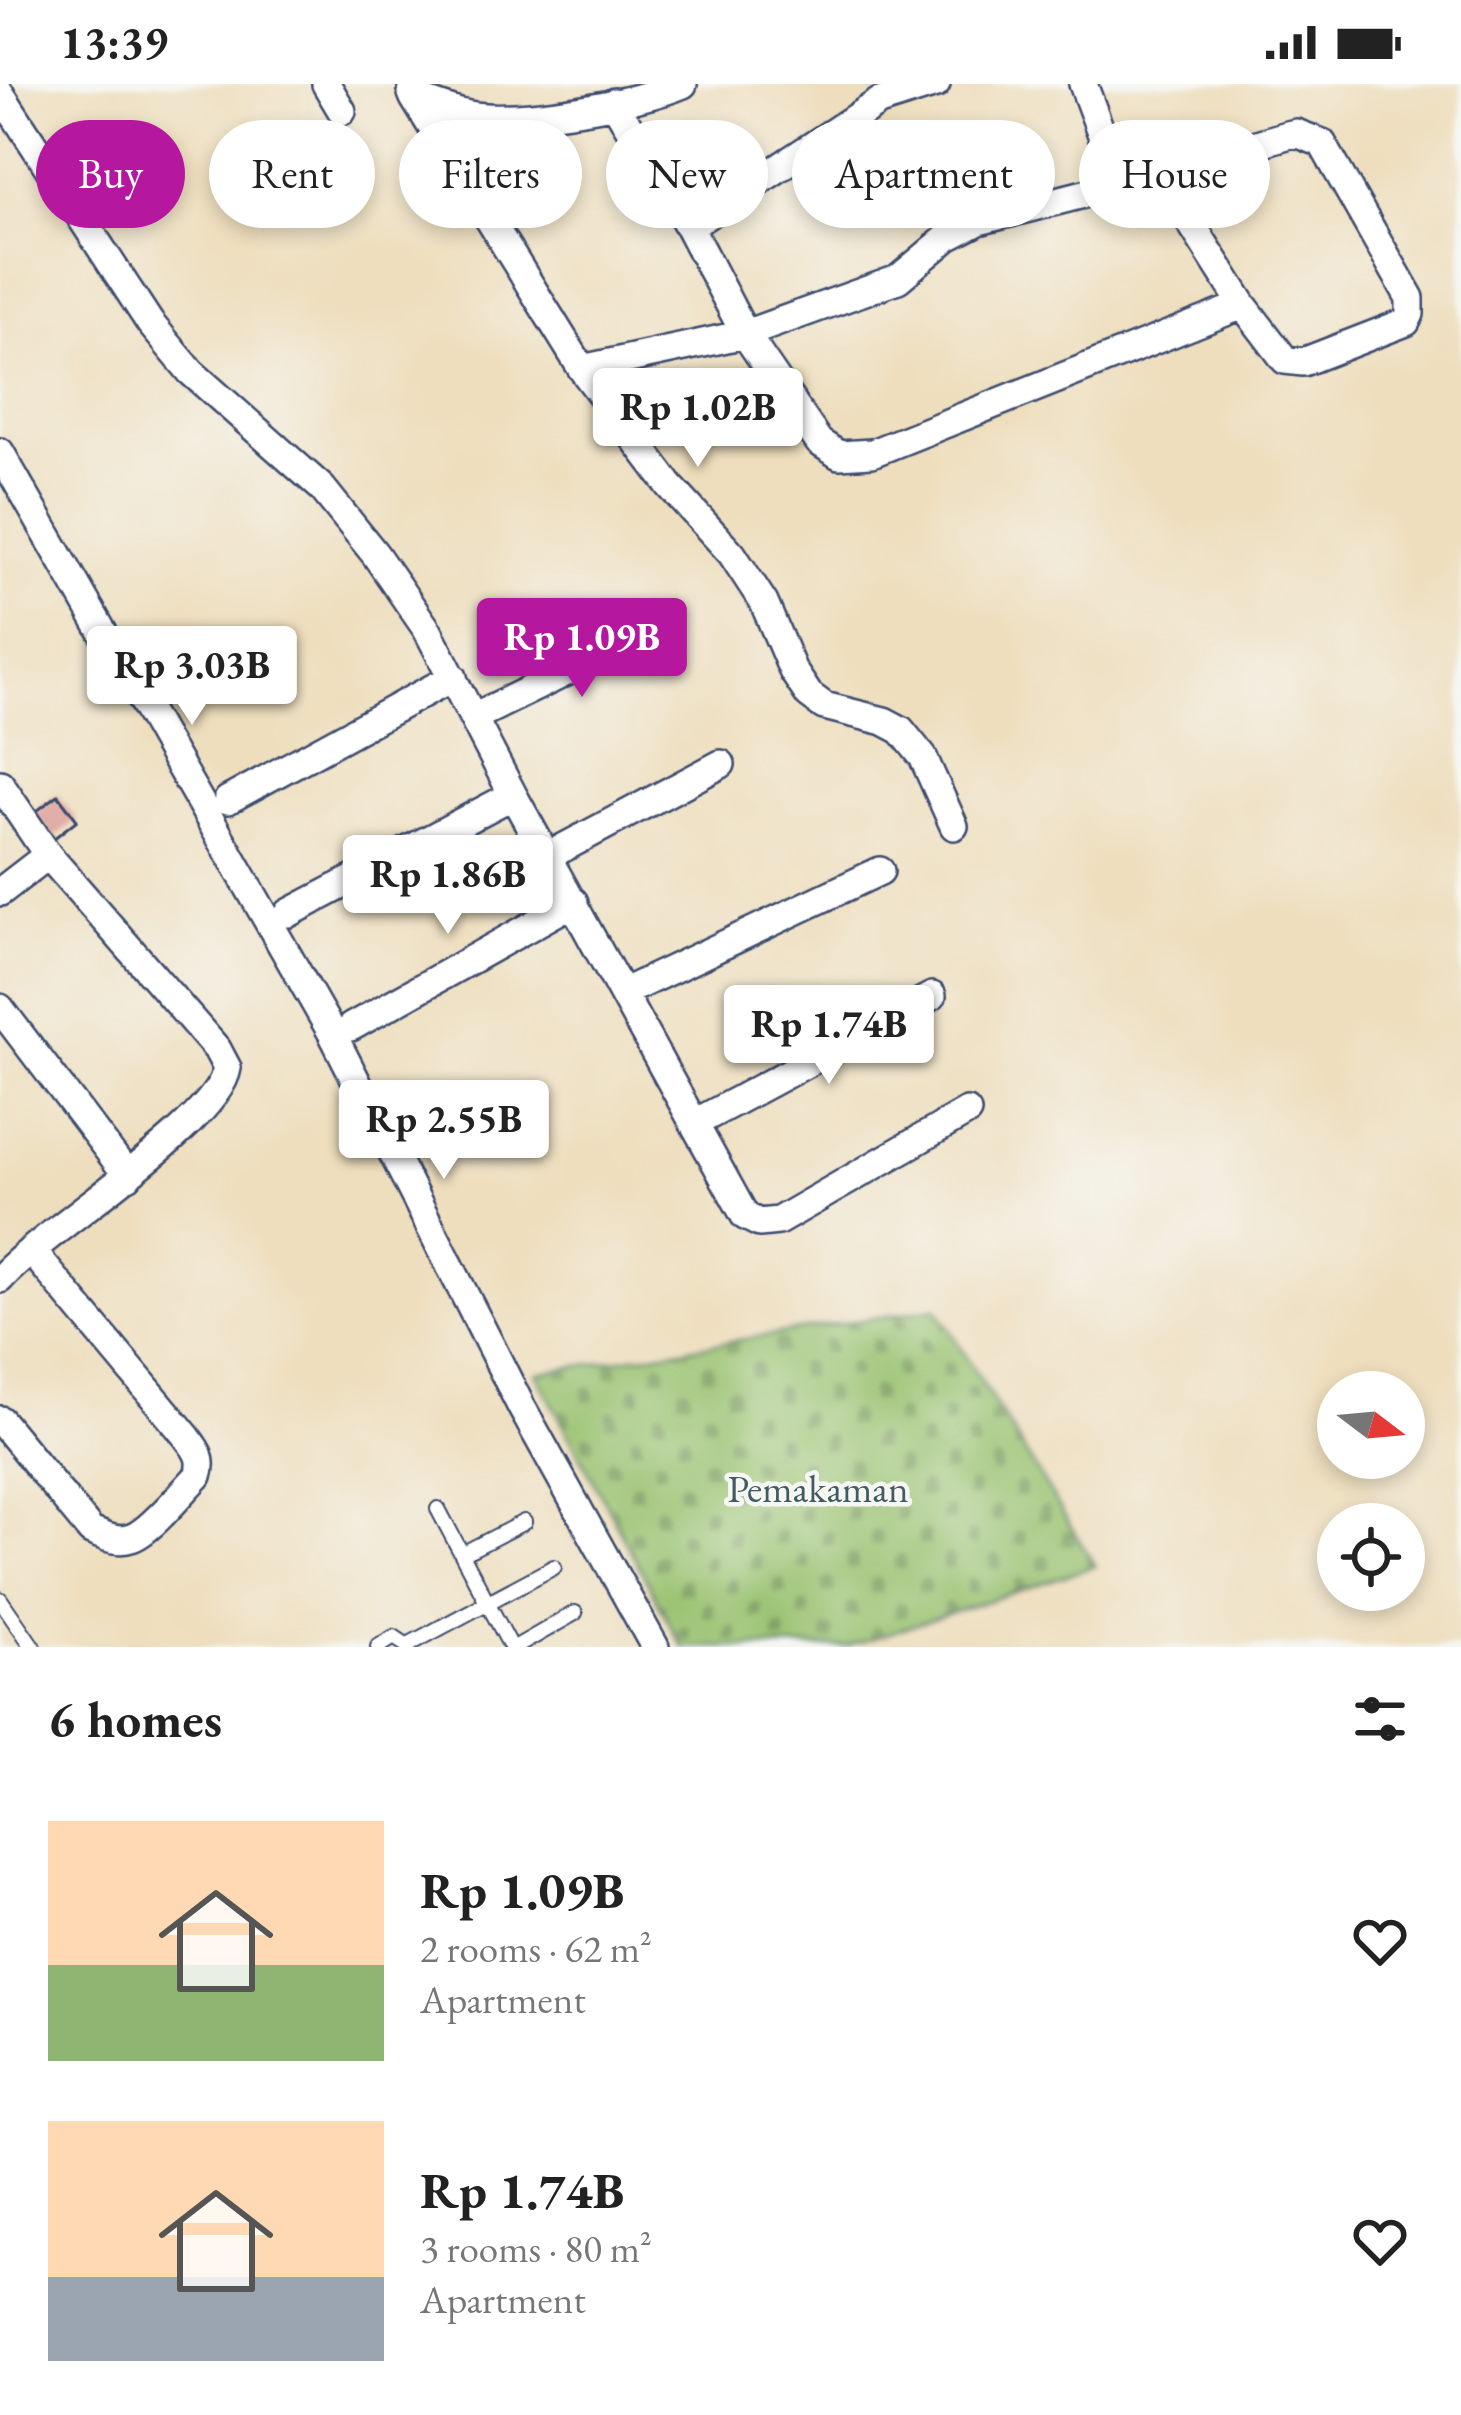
<!DOCTYPE html>
<meta charset="utf-8">
<style>
:root{--surface:#fff;--page:#f2f2f2;--text:#222;--muted:#767676;--accent:#b5179e}
body{margin:0;font-family:"EB Garamond",serif;background:var(--page);color:var(--text);height:100vh;display:flex;flex-direction:column;font-size:45px;white-space:nowrap}
*{box-sizing:border-box;margin:0}
p{font-size:39px;color:var(--muted)}
.icon{flex:none;width:66px;height:66px;fill:none;stroke:currentColor;stroke-width:2;stroke-linecap:round;stroke-linejoin:round}
.map{position:relative;height:1563px;overflow:hidden}
.panel{display:flex;flex-direction:column;background:var(--surface);flex:1}
.panel>*{flex:none}
.hud{position:absolute;left:36px;top:36px;width:1389px;height:108px;display:flex;gap:24px}
.needle{width:78px;rotate:106deg}
.fabs{position:absolute;left:1317px;top:1287px;display:grid;gap:24px}
.fabs a{display:grid;place-items:center;width:108px;height:108px;border-radius:50%;background:var(--surface);box-shadow:0 6px 18px #0003;font-size:60px}
.price{position:absolute;translate:-50% -102px;padding:0 27px;border-radius:12px;background:#fff;color:#222;font-size:39px;line-height:78px;filter:drop-shadow(0 3px 6px #0008)}
.price::after{content:'';position:absolute;left:50%;top:72px;width:36px;height:27px;margin-left:-18px;background:inherit;clip-path:polygon(0 0,100% 0,50% 100%)}
.price.current{background:var(--accent);color:#fff}
ul{padding:0;list-style:none}
li{display:flex;align-items:center;gap:36px;height:300px;padding:0 48px}
li span{display:grid;place-items:center;flex:none;width:336px;height:240px;border-radius:0px;color:#555}
li>.icon{margin-inline-start:auto}
span .icon{width:144px;height:144px;fill:#fffc;stroke-width:1}
li b{font-size:51px}
h2{display:flex;justify-content:space-between;align-items:center;height:144px;padding:0 48px;font-size:51px}
.pill{padding:0 42px;border-radius:54px;background:var(--surface);box-shadow:0 6px 18px #0003;font-size:42px;line-height:108px}
.pill.current{background:var(--accent);color:#fff}
.status{display:flex;justify-content:space-between;align-items:center;height:84px;padding:0 60px;background:var(--surface);direction:ltr}
.status svg{height:33px;fill:currentColor}
.map>svg:first-child{display:block}
</style>
<div class="status"><b>13:39</b><svg viewBox="0 0 49 12"><path d="M0 12V9h3v3zM5 12V6h3v6zM10 12V3h3v9zM15 12V0h3v12zM26 1h20v11H26zM47 4h2v5h-2z"/></svg></div>
<div class="map">
<svg width="1461" height="1563" viewBox="0 0 1461 1563">
<defs>
<pattern id="cemetery-stones" width="16" height="16" patternUnits="userSpaceOnUse" patternTransform="scale(3)"><rect width="16" height="16" fill="#97c16d"/><path d="M2 7V4a2 2 0 0 1 4 0v3zM10 15v-3a2 2 0 0 1 4 0v3z" fill="#7a9d5d"/></pattern>
</defs>
<rect width="100%" height="100%" fill="#f6f6f2"/>
<filter id="ink" filterUnits="userSpaceOnUse"><feTurbulence type="fractalNoise" baseFrequency=".00833" numOctaves="2"/><feDisplacementMap in="SourceGraphic" scale="24" xChannelSelector="R" yChannelSelector="G"/><feConvolveMatrix kernelMatrix="1 2 1 2 8 2 1 2 1" color-interpolation-filters="sRGB"/></filter>
<filter id="wash" filterUnits="userSpaceOnUse"><feTurbulence type="fractalNoise" baseFrequency=".004" numOctaves="4" result="noise"/><feDisplacementMap in="SourceGraphic" scale="48" xChannelSelector="R" yChannelSelector="G"/><feGaussianBlur stdDeviation="2.7" result="paint"/><feColorMatrix in="noise" values="0 0 0 0 0 0 0 0 0 0 0 0 0 0 0 0 0 1.4 0 .05"/><feComposite in="paint" operator="in"/></filter>
<g filter="url(#wash)">
<rect width="100%" height="100%" fill="#eedebd"/>
<path fill="url(#cemetery-stones)" stroke="#597866" stroke-width="3" d="M936,1224l159,258 -249,81h-164l-146,-274z"/>
<g id="blocks">
<path fill="#da978f" d="M58,711l19,25 -24,19 -19,-26z"/>
</g>
</g>
<g filter="url(#ink)">
<use href="#blocks" fill-opacity="0" stroke="#3b496c" stroke-width="3"/>
<g fill="none" stroke-linecap="round" stroke-linejoin="round">
<defs>
<path id="lane" d="M438,1425l73,138
M462,1470l62,-32
M0,1515l33,48
M408,1561l146,-78
M378,1563l16,-10 15,10
M516,1563l59,-34"/>
<path id="street" d="M326,0l16,27
M1083,0l22,59 10,43 172,-51 9,-2 26,10 88,155v16l-4,8 -103,40 -18,-2 -42,-55 -82,-129
M0,9l150,230 41,49 131,116 53,66 53,77 85,164 232,421 14,7 19,-2 189,-109
M412,9l2,5c18,5 37,14 55,17 46,9 170,-12 214,-31
M414,14l168,271 88,117 62,68 32,49 29,68 16,24 15,11 60,15 17,9 22,27 31,69
M614,18l75,125 56,107 74,108 20,13 33,-2 371,-148
M689,143l190,-125 57,-18
M582,285l163,-35 153,-55 50,-42 31,-16 136,-35
M0,368l332,581 190,375 133,239
M474,633l189,-92
M0,700l48,71 169,194 10,19c-8,55 -183,162 -227,211
M228,716l225,-123
M548,772l173,-92
M0,808l48,-37
M289,829l224,-118
M624,908l256,-121
M0,924l128,168
M351,943l223,-125
M695,1039l237,-127
M0,1336l91,111c13,5 26,12 40,7 19,-6 52,-47 67,-62 6,-17 -1,-26 -11,-39l-156,-187"/>
</defs>
<use href="#lane" stroke="#3b496c" stroke-width="18"/>
<use href="#street" stroke="#3b496c" stroke-width="32"/>
<use href="#lane" stroke="#fff" stroke-width="14"/>
<use href="#street" stroke="#fff" stroke-width="27"/>
</g>
</g>
<g text-anchor="middle" stroke-width="9" stroke-linejoin="round" paint-order="stroke">
<g font-size="39" fill="#405b62" stroke="#f6f6f2">
<text x="818" y="1418">Pemakaman</text>
</g>
</g>
</svg>
<div class="fabs">
<a><svg class="needle" viewBox="-14 -14 28 28"><path d="M0-13l5 13h-10z" fill="#e53935"/><path d="M0 13l5-13h-10z" fill="#767676"/></svg></a>
<a><svg class="icon" aria-label="locate" viewBox="0 0 24 24"><circle cx="12" cy="12" r="6"/><path d="M12 2v4M12 18v4M2 12h4M18 12h4"/></svg></a>
</div>
<b class="price" style="left:698px;top:386px">Rp 1.02B</b>
<b class="price current" style="left:582px;top:616px">Rp 1.09B</b>
<b class="price" style="left:192px;top:644px">Rp 3.03B</b>
<b class="price" style="left:448px;top:853px">Rp 1.86B</b>
<b class="price" style="left:829px;top:1003px">Rp 1.74B</b>
<b class="price" style="left:444px;top:1098px">Rp 2.55B</b>
<div class="hud">
<a class="pill current">Buy</a>
<a class="pill">Rent</a>
<a class="pill">Filters</a>
<a class="pill">New</a>
<a class="pill">Apartment</a>
<a class="pill">House</a>
</div>
</div>
<section class="panel">
<h2>6 homes<svg class="icon" aria-label="filters" viewBox="0 0 24 24"><path d="M4 7h16M4 17h16"/><circle cx="9" cy="7" r="2"/><circle cx="15" cy="17" r="2"/></svg></h2>
<ul>
<li><span style="background:linear-gradient(#ffd9b3 60%,#8fb573 0)"><svg class="icon" aria-label="home" viewBox="0 0 24 24"><path d="M3 11l9-7 9 7M6 9v11h12V9"/></svg></span><div><b>Rp 1.09B</b><p>2 rooms · 62 m²</p><p>Apartment</p></div><svg class="icon" aria-label="heart" viewBox="0 0 24 24"><path d="M12 20l-8-8c-3-5 5-10 8-4 3-6 11-1 8 4z"/></svg></li>
<li><span style="background:linear-gradient(#ffd9b3 65%,#9aa5b1 0)"><svg class="icon" aria-label="home" viewBox="0 0 24 24"><path d="M3 11l9-7 9 7M6 9v11h12V9"/></svg></span><div><b>Rp 1.74B</b><p>3 rooms · 80 m²</p><p>Apartment</p></div><svg class="icon" aria-label="heart" viewBox="0 0 24 24"><path d="M12 20l-8-8c-3-5 5-10 8-4 3-6 11-1 8 4z"/></svg></li>
</ul>
</section>
